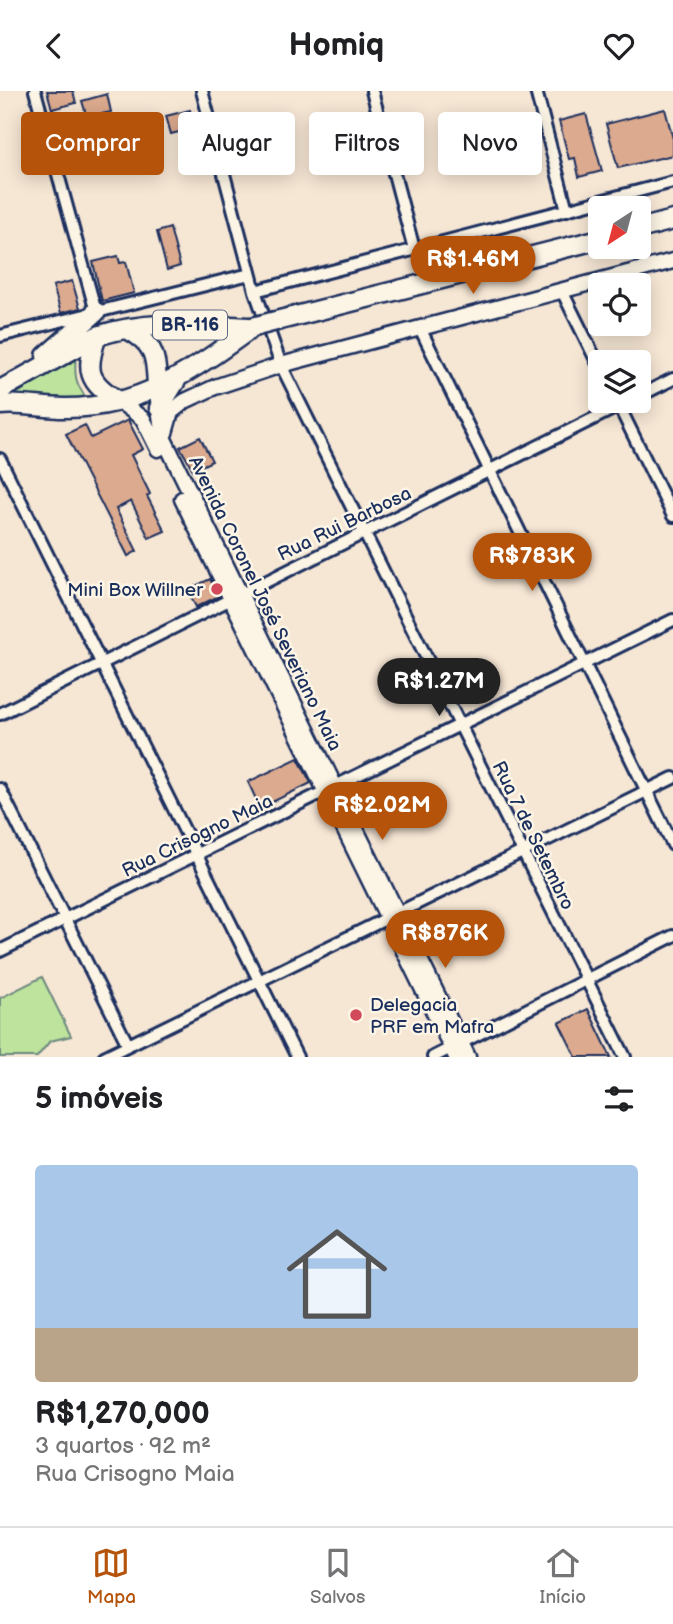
<!DOCTYPE html>
<html lang="pt">
<meta charset="utf-8">
<style>
:root{--surface:#fff;--page:#f6f6f6;--text:#202124;--muted:#757577;--line:#e0e0e0;--accent:#b45309}
body{margin:0;font-family:"Balsamiq Sans",sans-serif;background:var(--page);color:var(--text);height:100vh;display:flex;flex-direction:column;font-size:26px;white-space:nowrap}
*{box-sizing:border-box;margin:0}
p{font-size:23px;color:var(--muted)}
.icon{flex:none;width:38px;height:38px;fill:none;stroke:currentColor;stroke-width:2;stroke-linecap:round;stroke-linejoin:round}
.map{position:relative;height:966px;overflow:hidden}
.sheet{display:flex;flex-direction:column;background:var(--surface);flex:1}
.sheet>*{flex:none}
.hud{position:absolute;left:21px;top:21px;width:632px;height:63px;display:flex;gap:14px}
.needle{width:46px;rotate:216deg}
.fabs{position:absolute;left:588px;top:105px;display:grid;gap:14px}
.fabs a{display:grid;place-items:center;width:63px;height:63px;border-radius:7px;background:var(--surface);box-shadow:0 4px 18px #0003;font-size:35px}
.price{position:absolute;translate:-50% -60px;padding:0 16px;border-radius:24px;background:var(--accent);color:#fff;font-size:23px;line-height:46px;filter:drop-shadow(0 2px 4px #0008)}
.price::after{content:'';position:absolute;left:50%;top:42px;width:21px;height:16px;margin-left:-10px;background:inherit;clip-path:polygon(0 0,100% 0,50% 100%)}
.price.on{background:#222;color:#fff}
ul{padding:0;list-style:none}
li{display:grid;align-content:center;gap:14px;height:371px;padding:0 35px}
li span{display:grid;place-items:center;height:217px;border-radius:7px;color:#555}
li>.icon{margin-inline-start:auto}
span .icon{width:126px;height:126px;fill:#fffc;stroke-width:1}
li b{font-size:30px}
h2{display:flex;justify-content:space-between;align-items:center;height:84px;padding:0 35px;font-size:30px}
.tag{padding:0 24px;border-radius:7px;background:var(--surface);box-shadow:0 4px 18px #0003;font-size:24px;line-height:63px}
.tag.on{background:var(--accent);color:#fff}
header{display:flex;justify-content:space-between;align-items:center;height:91px;padding:0 35px;background:var(--surface);font-size:32px;font-weight:700}
.dock{display:flex;justify-content:space-around;align-items:center;height:98px;border-top:2px solid var(--line);background:var(--surface);font-size:19px;color:var(--muted)}
.dock a{display:grid;justify-items:center;gap:4px}
.dock .on{color:var(--accent)}
.map>svg:first-child{display:block}
</style>
<header><svg class="icon" aria-label="back" viewBox="0 0 24 24"><path d="M15 5l-7 7 7 7"/></svg>Homiq<svg class="icon" aria-label="heart" viewBox="0 0 24 24"><path d="M12 20l-8-8c-3-5 5-10 8-4 3-6 11-1 8 4z"/></svg></header>
<div class="map">
<svg width="673" height="966" viewBox="0 0 673 966">
<rect width="100%" height="100%" fill="#f6e6d4"/>
<filter id="ink" filterUnits="userSpaceOnUse"><feTurbulence type="fractalNoise" baseFrequency=".0143" numOctaves="2"/><feDisplacementMap in="SourceGraphic" scale="14" xChannelSelector="R" yChannelSelector="G"/><feConvolveMatrix kernelMatrix="1 2 1 2 8 2 1 2 1" color-interpolation-filters="sRGB"/></filter>
<g filter="url(#ink)">
<path fill="#bee39d" stroke="#6c897e" stroke-width="2" d="M76,264c-2,20 -1,29 12,45l-76,-3z
M42,886l29,59 -21,5 -13,16h-37v-59z"/>
<path fill="#dcaa8e" stroke="#1b2f5e" stroke-width="2" d="M47,0h26l3,12 -24,6z
M107,3l4,18 -24,5 -5,-16z
M665,18l8,30v16l-55,13 -12,-44z
M190,19l5,18 -24,6 -5,-18z
M586,23l16,57 -23,6 -4,-19 -6,1 -10,-38z
M170,137l10,38 -13,4 -10,-38z
M118,165l2,7 6,-1 8,31 -32,8 -9,-39z
M72,190l8,27 -19,5 -8,-27z
M128,329l15,29 -12,6 19,39 -3,2 18,35 -16,7 -18,-37 -15,8 21,42 -9,5 -62,-122 19,-9 6,13z
M200,346l12,24 -19,9 -13,-23z
M210,488l9,17 -23,11 -9,-17z
M298,667l13,25 -51,25 -12,-26z
M588,918l23,48h-35l-17,-34z"/>
<g fill="none" stroke-linecap="round" stroke-linejoin="round">
<defs>
<path id="minor" d="M35,0l61,221
M202,0l53,200 26,74 344,692
M372,0l42,158
M536,0l31,119
M255,200l418,-109
M562,200l38,77
M420,237l253,517
M0,245l250,-62
M639,305l34,-17
M617,311l56,114
M0,368l297,598
M0,623l629,-313
M0,698l128,256
M0,860l673,-331
M104,966l569,-279
M433,966l240,-121"/>
<path id="major" d="M158,309l5,37 305,620
M119,310l24,18 15,30
M165,342l6,-21 14,-11 30,-14 66,-22 392,-104
M182,408l274,558"/>
<path id="highway" d="M639,138l34,-9
M276,230l324,-82
M127,238c29,15 29,29 30,59
M97,245c-12,34 -10,46 22,65
M46,265l50,-44
M0,299l97,-54c52,-17 103,-11 156,-9
M0,314c22,-2 43,3 64,3 76,1 131,-39 189,-81
M159,317l18,-29"/>
</defs>
<use href="#minor" stroke="#1b2f5e" stroke-width="16"/>
<use href="#major" stroke="#1b2f5e" stroke-width="19"/>
<use href="#highway" stroke="#1b2f5e" stroke-width="23"/>
<use href="#minor" stroke="#fcf5e5" stroke-width="10"/>
<use href="#major" stroke="#fcf5e5" stroke-width="14"/>
<use href="#highway" stroke="#fcf5e5" stroke-width="18"/>
<defs>
<path id="highway-bridge" d="M253,236l23,-6"/>
</defs>
<use href="#highway-bridge" stroke="#1b2f5e" stroke-width="23" stroke-linecap="butt"/>
<use href="#highway-bridge" stroke="#fcf5e5" stroke-width="18"/>
</g>
</g>
<g fill="#d1495b" stroke="#fcf5e5" stroke-width="2.5">
<circle cx="217" cy="498" r="7"/>
<circle cx="356" cy="924" r="7"/>
</g>
<g text-anchor="middle" stroke-width="5" stroke-linejoin="round" paint-order="stroke">
<rect fill="#fcf5e5" stroke="#5e6a86" stroke-width="2" x="153" y="219.5" width="74" height="29" rx="5"/>
<g font-size="18" font-weight="bold" fill="#1b2f5e">
<text x="190" y="240">BR-116</text>
</g>
<g font-size="19" fill="#1b2f5e" stroke="#fcf5e5">
<text transform="translate(344 432) rotate(-26)" y="7">Rua Rui Barbosa</text>
<text transform="translate(266 512) rotate(64)" y="7">Avenida Coronel José Severiano Maia</text>
<text transform="translate(197 744) rotate(-26)" y="7">Rua Crisogno Maia</text>
<text transform="translate(534 744) rotate(64)" y="7">Rua 7 de Setembro</text>
</g>
<g font-size="19" fill="#1b2f5e" stroke="#fcf5e5" text-anchor="end">
<text x="203" y="505">Mini Box Willner</text>
<text x="370" y="920" text-anchor="start">Delegacia<tspan x="370" dy="22">PRF em Mafra</tspan></text>
</g>
</g>
</svg>
<div class="fabs">
<a><svg class="needle" viewBox="-14 -14 28 28"><path d="M0-13l5 13h-10z" fill="#e53935"/><path d="M0 13l5-13h-10z" fill="#757577"/></svg></a>
<a><svg class="icon" aria-label="locate" viewBox="0 0 24 24"><circle cx="12" cy="12" r="6"/><path d="M12 2v4M12 18v4M2 12h4M18 12h4"/></svg></a>
<a><svg class="icon" aria-label="layers" viewBox="0 0 24 24"><path d="M12 4l9 5-9 5-9-5zM3 14l9 5 9-5"/></svg></a>
</div>
<b class="price" style="left:473px;top:205px">R$1.46M</b>
<b class="price" style="left:532px;top:502px">R$783K</b>
<b class="price on" style="left:439px;top:627px">R$1.27M</b>
<b class="price" style="left:382px;top:751px">R$2.02M</b>
<b class="price" style="left:445px;top:879px">R$876K</b>
<div class="hud">
<a class="tag on">Comprar</a>
<a class="tag">Alugar</a>
<a class="tag">Filtros</a>
<a class="tag">Novo</a>
</div>
</div>
<section class="sheet">
<h2>5 imóveis<svg class="icon" aria-label="filters" viewBox="0 0 24 24"><path d="M4 7h16M4 17h16"/><circle cx="9" cy="7" r="2"/><circle cx="15" cy="17" r="2"/></svg></h2>
<ul>
<li><span style="background:linear-gradient(#a9c7e8 75%,#b9a48a 0)"><svg class="icon" aria-label="home" viewBox="0 0 24 24"><path d="M3 11l9-7 9 7M6 9v11h12V9"/></svg></span><div><b>R$1,270,000</b><p>3 quartos · 92 m²</p><p>Rua Crisogno Maia</p></div></li>
</ul>
</section>
<nav class="dock">
<a class="on"><svg class="icon" aria-label="map" viewBox="0 0 24 24"><path d="M3 6l6-2 6 2 6-2v14l-6 2-6-2-6 2zM9 4v14M15 6v14"/></svg>Mapa</a>
<a><svg class="icon" aria-label="saved" viewBox="0 0 24 24"><path d="M7 4h10v16l-5-4-5 4z"/></svg>Salvos</a>
<a><svg class="icon" aria-label="home" viewBox="0 0 24 24"><path d="M3 11l9-7 9 7M6 9v11h12V9"/></svg>Início</a>
</nav>
